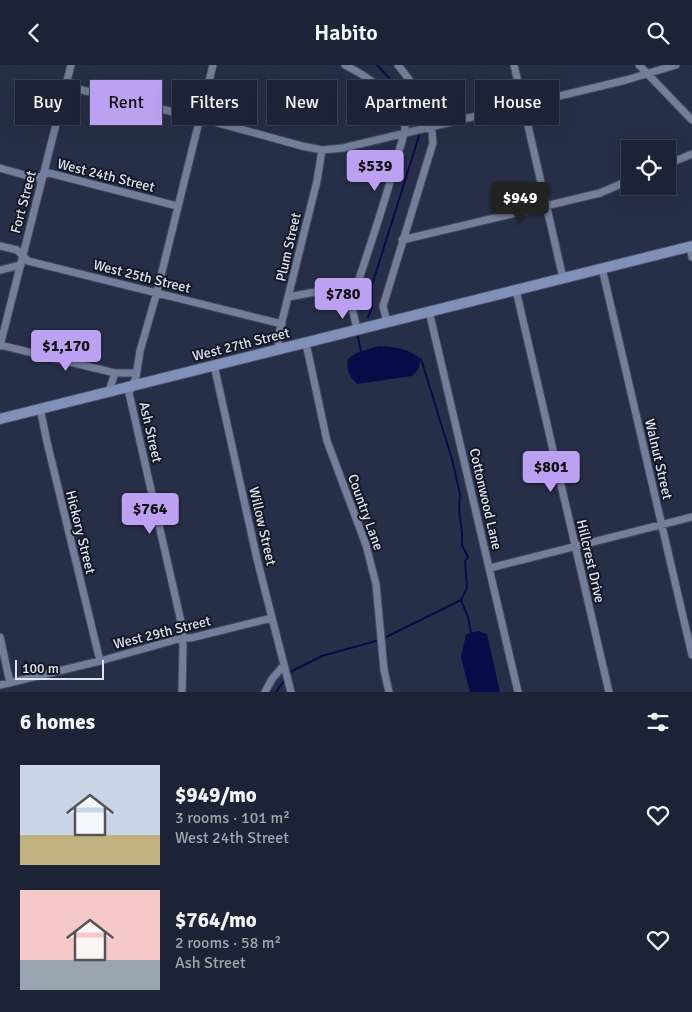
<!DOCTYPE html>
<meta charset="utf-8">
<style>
:root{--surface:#1d2336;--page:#252b3e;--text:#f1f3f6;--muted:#a0a4ad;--line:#3b4051;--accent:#bca0f2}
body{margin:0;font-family:Signika,sans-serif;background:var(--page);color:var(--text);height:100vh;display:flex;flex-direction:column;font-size:19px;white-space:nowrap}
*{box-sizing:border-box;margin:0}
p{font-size:16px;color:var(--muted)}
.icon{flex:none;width:28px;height:28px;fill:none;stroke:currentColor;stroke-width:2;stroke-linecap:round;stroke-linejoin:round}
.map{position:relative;height:627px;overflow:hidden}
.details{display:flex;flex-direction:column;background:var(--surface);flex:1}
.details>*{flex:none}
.hud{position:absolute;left:15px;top:15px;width:662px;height:45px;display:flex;gap:10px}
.controls{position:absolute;left:621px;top:75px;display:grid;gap:10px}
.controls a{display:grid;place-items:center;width:55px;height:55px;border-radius:0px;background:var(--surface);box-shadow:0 5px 20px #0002,0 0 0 1px var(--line);font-size:25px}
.scale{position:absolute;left:15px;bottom:12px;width:89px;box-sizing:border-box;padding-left:5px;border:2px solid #dbe1f1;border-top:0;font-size:14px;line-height:18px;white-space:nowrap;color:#dbe1f1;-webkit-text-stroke:4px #141823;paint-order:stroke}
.price{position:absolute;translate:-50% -42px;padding:0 11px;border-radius:5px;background:var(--accent);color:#111;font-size:16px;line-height:32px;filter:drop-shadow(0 1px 2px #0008)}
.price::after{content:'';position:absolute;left:50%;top:30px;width:15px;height:11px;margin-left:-8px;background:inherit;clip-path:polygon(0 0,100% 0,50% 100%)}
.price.selected{background:#222;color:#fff}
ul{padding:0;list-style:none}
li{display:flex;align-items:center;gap:15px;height:125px;padding:0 20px}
li span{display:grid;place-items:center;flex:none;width:140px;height:100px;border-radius:0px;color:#555}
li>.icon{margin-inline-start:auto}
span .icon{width:60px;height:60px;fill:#fffc;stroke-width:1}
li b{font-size:21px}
h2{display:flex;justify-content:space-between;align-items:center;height:60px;padding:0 20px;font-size:21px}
.chip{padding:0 18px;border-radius:0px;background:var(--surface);box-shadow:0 5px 20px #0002,0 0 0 1px var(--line);font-size:18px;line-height:45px}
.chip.selected{background:var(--accent);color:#111}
header{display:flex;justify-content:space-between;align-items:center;height:65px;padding:0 20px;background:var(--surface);font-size:22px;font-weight:600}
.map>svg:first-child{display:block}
</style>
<header><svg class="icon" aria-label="back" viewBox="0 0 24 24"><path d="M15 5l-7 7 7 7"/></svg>Habito<svg class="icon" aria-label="search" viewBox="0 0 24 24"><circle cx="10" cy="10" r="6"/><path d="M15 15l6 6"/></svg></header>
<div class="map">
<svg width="692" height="627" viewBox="0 0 692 627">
<rect width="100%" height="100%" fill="#272f48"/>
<path fill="#060c47" d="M379,281c17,1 28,2 42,13l-3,11 -6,6 -55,8c-8,-8 -11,-14 -9,-25l8,-6z
M478,566l9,3 13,58h-30l-9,-34 5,-24z"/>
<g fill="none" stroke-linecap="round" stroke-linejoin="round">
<path stroke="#060c47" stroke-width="2" d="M377,0c16,17 35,34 41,58
M368,252l4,-9v-23l47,-149
M358,272l3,15
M461,535l7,17 3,16
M384,573l77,-38 6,-12 -2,-27 3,-4 -6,-12v-12l-3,-24 1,-15 -8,-35 -31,-100
M289,609l3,-3 30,-15 57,-16
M276,627l10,-14"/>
<defs>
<path id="minor" d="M345,0c21,11 58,33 60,60 1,6 -5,22 -7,29 -13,49 -30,98 -46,146l1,12 4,17
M514,0l49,213
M639,0l53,55
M65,21l142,34 95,26 20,4 21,-2 283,-68 50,-15
M668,99l24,-10
M0,103l35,10 14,-5 128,33
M402,175l198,-47 30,-13
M0,181l17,4 11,11 254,63
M690,181l2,11
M602,203l90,387
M0,205l21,-5
M516,225l93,402
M288,232l70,-13
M429,246l89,381
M387,257l-4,-16 50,-163c-2,-37 -13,-50 -35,-78
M303,278l4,5 20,93 39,104 10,39 8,86 5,22
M0,280l115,28h21
M0,281l71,-281
M278,284l2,-20 37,-148 5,-31
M214,300l43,194 34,133
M109,326l6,-18
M40,343l7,34 53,219
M490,503l202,-51
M0,572l10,46
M0,620l100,-24 82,-23h9l81,-20
M182,627l1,-44 -1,-22 -53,-233 7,-16 4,-26 17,-59 56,-227
M265,627l7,-13 12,-14"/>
<path id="secondary" d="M0,354l692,-173"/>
</defs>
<use href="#minor" stroke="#454c60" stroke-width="9"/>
<use href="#secondary" stroke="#454c60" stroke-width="12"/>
<use href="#minor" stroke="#737e9a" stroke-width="7"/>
<use href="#secondary" stroke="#8190b8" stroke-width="10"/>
</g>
<g text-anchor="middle" stroke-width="4" stroke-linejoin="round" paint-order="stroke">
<g font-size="14" fill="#dbe1f1" stroke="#141823">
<text transform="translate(106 110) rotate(14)" y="5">West 24th Street</text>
<text transform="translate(23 137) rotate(-75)" y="5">Fort Street</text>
<text transform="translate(288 182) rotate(-77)" y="5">Plum Street</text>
<text transform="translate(142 211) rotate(14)" y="5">West 25th Street</text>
<text transform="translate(241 279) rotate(-14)" y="5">West 27th Street</text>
<text transform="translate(151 367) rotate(77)" y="5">Ash Street</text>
<text transform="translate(659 394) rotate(77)" y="5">Walnut Street</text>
<text transform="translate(486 434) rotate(77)" y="5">Cottonwood Lane</text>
<text transform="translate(366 447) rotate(70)" y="5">Country Lane</text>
<text transform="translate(263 461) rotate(77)" y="5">Willow Street</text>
<text transform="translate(81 467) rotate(76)" y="5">Hickory Street</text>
<text transform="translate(591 496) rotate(77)" y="5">Hillcrest Drive</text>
<text transform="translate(162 567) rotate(-14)" y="5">West 29th Street</text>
</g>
</g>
</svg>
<div class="controls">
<a><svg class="icon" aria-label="locate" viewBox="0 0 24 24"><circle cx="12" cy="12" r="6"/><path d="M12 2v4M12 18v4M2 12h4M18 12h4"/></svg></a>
</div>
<div class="scale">100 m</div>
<b class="price" style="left:375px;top:127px">$539</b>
<b class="price selected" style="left:520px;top:159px">$949</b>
<b class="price" style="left:343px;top:255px">$780</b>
<b class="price" style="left:66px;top:307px">$1,170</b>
<b class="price" style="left:551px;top:428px">$801</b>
<b class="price" style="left:150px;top:470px">$764</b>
<div class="hud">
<a class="chip">Buy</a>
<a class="chip selected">Rent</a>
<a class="chip">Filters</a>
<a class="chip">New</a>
<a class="chip">Apartment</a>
<a class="chip">House</a>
</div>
</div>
<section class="details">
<h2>6 homes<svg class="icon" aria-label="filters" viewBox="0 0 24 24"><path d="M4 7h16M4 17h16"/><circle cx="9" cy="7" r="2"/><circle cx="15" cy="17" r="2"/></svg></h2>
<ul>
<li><span style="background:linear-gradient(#c9d6e8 70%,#c2b280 0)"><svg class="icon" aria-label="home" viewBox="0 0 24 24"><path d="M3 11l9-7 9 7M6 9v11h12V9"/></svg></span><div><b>$949/mo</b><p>3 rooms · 101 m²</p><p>West 24th Street</p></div><svg class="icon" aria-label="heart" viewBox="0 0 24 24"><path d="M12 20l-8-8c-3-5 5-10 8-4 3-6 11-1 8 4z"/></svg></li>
<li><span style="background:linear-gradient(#f6c9c9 70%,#9aa5b1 0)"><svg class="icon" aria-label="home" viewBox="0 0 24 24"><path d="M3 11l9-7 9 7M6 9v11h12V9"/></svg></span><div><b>$764/mo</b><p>2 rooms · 58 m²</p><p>Ash Street</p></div><svg class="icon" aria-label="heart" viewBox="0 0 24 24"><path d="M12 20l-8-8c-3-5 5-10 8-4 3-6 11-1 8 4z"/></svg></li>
</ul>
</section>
